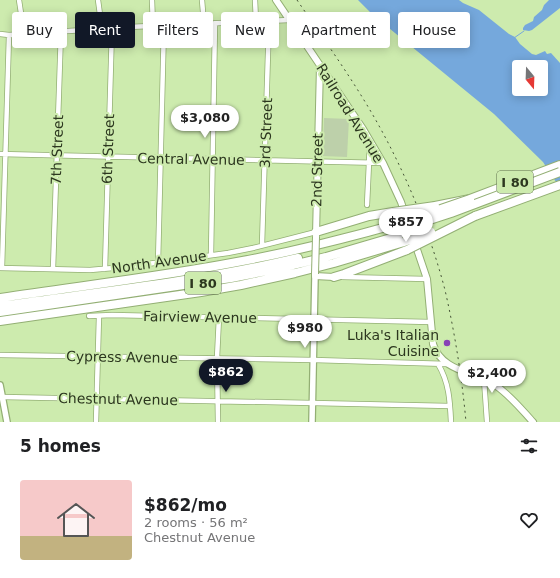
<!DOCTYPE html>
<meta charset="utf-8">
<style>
:root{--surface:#fff;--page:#f6f6f6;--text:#202124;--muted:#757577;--line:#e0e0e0;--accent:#111827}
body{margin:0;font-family:"DejaVu Sans",sans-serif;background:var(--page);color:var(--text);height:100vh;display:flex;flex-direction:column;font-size:15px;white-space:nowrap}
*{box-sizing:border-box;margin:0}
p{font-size:13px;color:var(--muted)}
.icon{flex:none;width:22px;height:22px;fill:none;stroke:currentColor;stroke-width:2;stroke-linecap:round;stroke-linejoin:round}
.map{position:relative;height:422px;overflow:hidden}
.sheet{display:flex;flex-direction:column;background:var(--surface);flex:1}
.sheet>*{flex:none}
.top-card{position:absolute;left:12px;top:12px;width:536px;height:36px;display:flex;gap:8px}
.needle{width:26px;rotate:161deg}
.fabs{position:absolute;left:512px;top:60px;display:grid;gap:8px}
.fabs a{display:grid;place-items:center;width:36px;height:36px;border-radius:4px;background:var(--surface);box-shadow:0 2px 10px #0003;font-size:20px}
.price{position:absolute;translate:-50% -34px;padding:0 9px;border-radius:14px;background:#fff;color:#222;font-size:13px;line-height:26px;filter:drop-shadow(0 1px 2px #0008)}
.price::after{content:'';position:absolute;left:50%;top:24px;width:12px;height:9px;margin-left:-6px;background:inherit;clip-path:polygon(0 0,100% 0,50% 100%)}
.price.active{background:var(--accent);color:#fff}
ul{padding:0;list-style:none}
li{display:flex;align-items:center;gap:12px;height:100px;padding:0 20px}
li+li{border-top:1px solid var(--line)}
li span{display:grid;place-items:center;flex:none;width:112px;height:80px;border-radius:4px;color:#555}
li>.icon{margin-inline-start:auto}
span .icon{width:48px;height:48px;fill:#fffc;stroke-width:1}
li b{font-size:17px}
h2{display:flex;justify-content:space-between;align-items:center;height:48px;padding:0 20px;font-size:17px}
.tag{padding:0 14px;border-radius:4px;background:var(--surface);box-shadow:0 2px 10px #0003;font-size:14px;line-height:36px}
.tag.active{background:var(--accent);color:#fff}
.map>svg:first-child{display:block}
</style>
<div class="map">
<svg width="560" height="422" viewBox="0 0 560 422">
<rect width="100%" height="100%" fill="#cdebae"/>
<path fill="#bdd0aa" d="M324,118l25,1 -2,38 -24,-1z"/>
<path fill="#75a8dc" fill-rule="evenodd" d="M358,0h101l4,3 16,7 30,24 6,3 5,7 12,10 4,1 9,-4 2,3 4,-1 9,10v125l-17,-26 -49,-48 -121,-99zM519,67h22v22h-22z
M549,0h11v8l-28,22 -3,1 -6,-1v-2l2,-3 8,-4 1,-4 8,-7 2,-5z"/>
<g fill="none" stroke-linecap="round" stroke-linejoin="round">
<path stroke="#75a8dc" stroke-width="1" d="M514,38l10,-7"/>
<defs>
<path id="minor" d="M19,0l5,33
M98,0l4,29
M152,0l1,26
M202,0l2,24
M255,0l1,21
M0,34l9,1 119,-8 162,-7
M0,154l383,9
M367,205l3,-64
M262,245l7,-224
M211,255l4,-232
M158,263l6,-238
M0,268l90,2 35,-3 103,-14 25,-5 63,-16
M2,268l7,-233
M53,269l8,-238
M105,269l7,-241
M342,277l85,2
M89,316l23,-1 319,7
M0,355l314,5 134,4
M438,364c11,18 12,37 13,58
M484,379l3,43
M2,397l311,6 137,3
M96,422l3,-106
M218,422l-1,-64 2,-41"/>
<path id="tertiary" d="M0,385l7,37
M312,422l3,-146"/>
<path id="secondary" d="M276,0l87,129 20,34 18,39 26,77 6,65c8,27 41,28 62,41 15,10 26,24 38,37
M316,235l4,-170
M315,274v2l19,1"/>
<path id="motorway" d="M435,206l35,-7 90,-34
M475,216l85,-31
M316,232l53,-16 24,-4
M334,277l10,-3 63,-24
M0,298c79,-12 159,-21 237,-36 54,-10 107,-23 160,-38
M0,306c99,-14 201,-25 298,-48
M0,312l231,-34 41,-8 54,-13 75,-22
M0,321l201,-29 40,-7 54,-12 39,-10 70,-21"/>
</defs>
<use href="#minor" stroke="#93af74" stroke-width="6"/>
<use href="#tertiary" stroke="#93af74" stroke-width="8"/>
<use href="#secondary" stroke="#93af74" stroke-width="8"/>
<use href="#motorway" stroke="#93af74" stroke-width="10"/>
<use href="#minor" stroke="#fff" stroke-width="4.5"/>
<use href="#tertiary" stroke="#fff" stroke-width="5.5"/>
<use href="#secondary" stroke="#fff" stroke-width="6"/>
<use href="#motorway" stroke="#fff" stroke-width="8"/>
<path stroke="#445235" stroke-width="1" stroke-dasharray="2 4" stroke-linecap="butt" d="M297,0c28,41 57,81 81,124 29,52 52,109 67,166 10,44 17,88 21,132"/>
<defs>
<path id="secondary-bridge" d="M315,274l1,-37"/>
<path id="motorway-bridge" d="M393,212l42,-6
M397,224l73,-25
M399,230l52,-17 109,-41
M404,242l27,-10
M407,250l68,-34"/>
</defs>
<use href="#secondary-bridge" stroke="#93af74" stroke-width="8" stroke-linecap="butt"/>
<use href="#motorway-bridge" stroke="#93af74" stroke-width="10" stroke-linecap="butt"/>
<use href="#secondary-bridge" stroke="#fff" stroke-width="6"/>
<use href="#motorway-bridge" stroke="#fff" stroke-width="8"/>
</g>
<circle fill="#8842b6" stroke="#cdebae" stroke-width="1.5" cx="447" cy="343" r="4"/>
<g text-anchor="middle" stroke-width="4" stroke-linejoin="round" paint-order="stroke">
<g fill="#cdebae" stroke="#5c6d4a" stroke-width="1">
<rect x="497" y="171" width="36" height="22" rx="3"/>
<rect x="185" y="272" width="36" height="22" rx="3"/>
</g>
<g font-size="13" font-weight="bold" fill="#2c371f">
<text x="515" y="187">I 80</text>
<text x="203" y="288">I 80</text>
</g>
<g font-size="14" fill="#2c371f" stroke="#cdebae">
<text transform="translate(350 113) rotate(58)" y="5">Railroad Avenue</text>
<text transform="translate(266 133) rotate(-88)" y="5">3rd Street</text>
<text transform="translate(108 149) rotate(-88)" y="5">6th Street</text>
<text transform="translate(57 150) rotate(-88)" y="5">7th Street</text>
<text transform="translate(191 159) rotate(1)" y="5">Central Avenue</text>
<text transform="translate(317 170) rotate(-89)" y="5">2nd Street</text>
<text transform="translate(159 262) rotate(-8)" y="5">North Avenue</text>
<text transform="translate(200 317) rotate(1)" y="5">Fairview Avenue</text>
<text transform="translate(122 357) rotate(1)" y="5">Cypress Avenue</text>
<text transform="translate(118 399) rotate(1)" y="5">Chestnut Avenue</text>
</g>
<g font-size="14" fill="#2c371f" stroke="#cdebae" text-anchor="end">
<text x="439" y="340">Luka's Italian<tspan x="439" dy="16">Cuisine</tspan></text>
</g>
</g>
</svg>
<div class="fabs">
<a><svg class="needle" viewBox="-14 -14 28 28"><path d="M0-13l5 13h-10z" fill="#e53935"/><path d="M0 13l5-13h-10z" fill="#757577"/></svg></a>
</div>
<b class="price" style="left:205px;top:139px">$3,080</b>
<b class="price" style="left:406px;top:243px">$857</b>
<b class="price" style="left:305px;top:349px">$980</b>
<b class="price active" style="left:226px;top:393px">$862</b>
<b class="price" style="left:492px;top:394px">$2,400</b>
<div class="top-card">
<a class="tag">Buy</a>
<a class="tag active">Rent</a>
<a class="tag">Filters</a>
<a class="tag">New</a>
<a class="tag">Apartment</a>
<a class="tag">House</a>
</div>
</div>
<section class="sheet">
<h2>5 homes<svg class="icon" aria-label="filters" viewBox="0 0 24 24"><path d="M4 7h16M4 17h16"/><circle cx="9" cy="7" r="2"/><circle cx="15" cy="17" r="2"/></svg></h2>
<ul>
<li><span style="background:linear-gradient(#f6c9c9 70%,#c2b280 0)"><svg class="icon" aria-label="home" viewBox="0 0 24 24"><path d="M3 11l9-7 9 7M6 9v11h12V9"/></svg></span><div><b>$862/mo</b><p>2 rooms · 56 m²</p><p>Chestnut Avenue</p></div><svg class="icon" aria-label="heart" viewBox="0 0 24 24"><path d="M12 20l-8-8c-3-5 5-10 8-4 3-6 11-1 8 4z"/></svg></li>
</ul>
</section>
